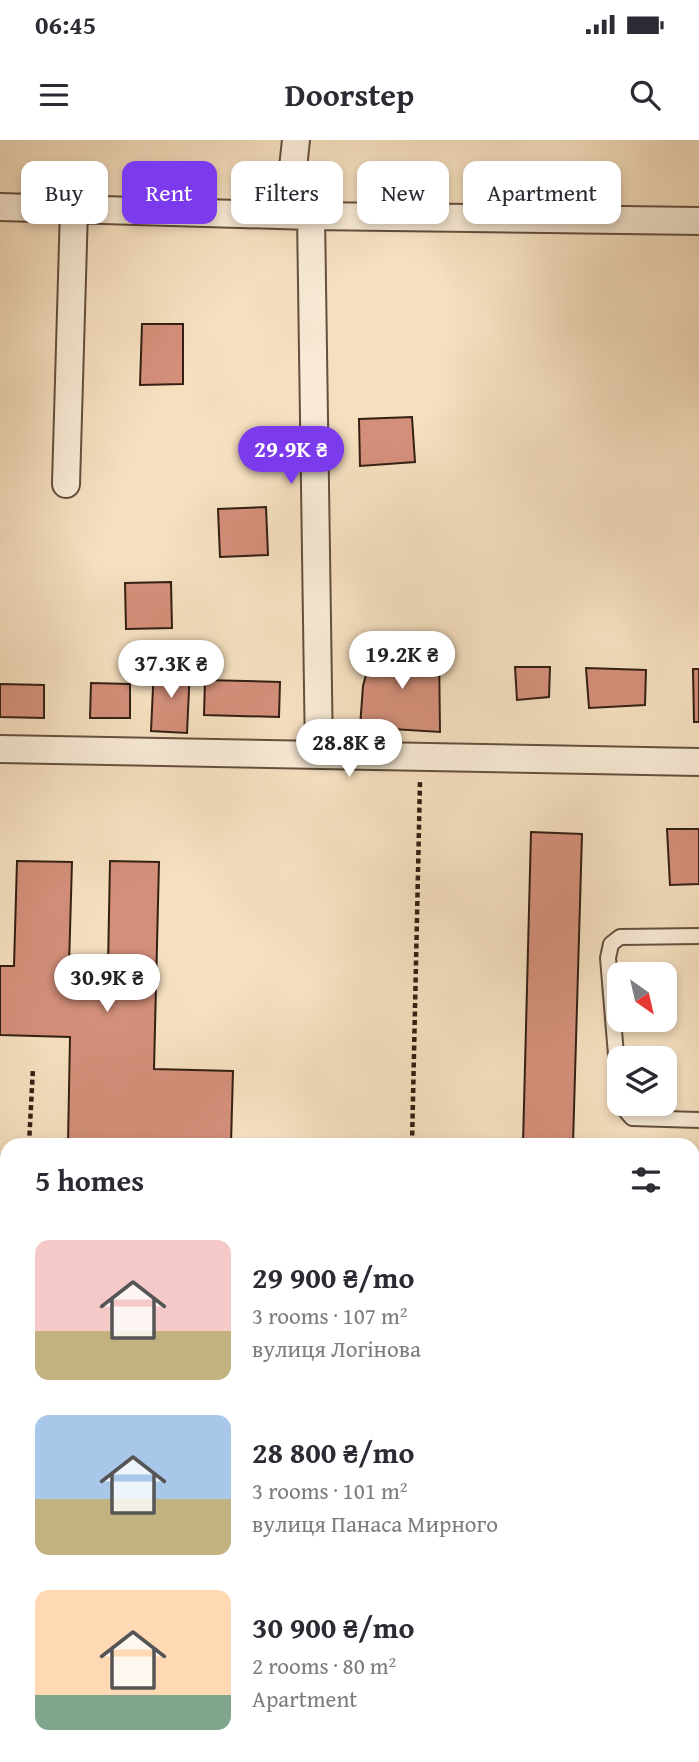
<!DOCTYPE html>
<meta charset="utf-8">
<style>
:root{--surface:#fff;--page:#f2f2f3;--text:#2b2b33;--muted:#7c7c81;--accent:#7c3aed}
body{margin:0;font-family:"Gentium Book Plus",serif;background:var(--page);color:var(--text);height:100vh;display:flex;flex-direction:column;font-size:26px;white-space:nowrap}
*{box-sizing:border-box;margin:0}
p{font-size:23px;color:var(--muted)}
.icon{flex:none;width:38px;height:38px;fill:none;stroke:currentColor;stroke-width:2;stroke-linecap:round;stroke-linejoin:round}
.map{position:relative;flex:1;overflow:hidden}
.panel{position:absolute;left:0px;top:998px;width:700px;height:625px;display:flex;flex-direction:column;background:var(--surface);border-radius:21px 21px 0 0;box-shadow:0 4px 10px #0003}
.panel>*{flex:none}
.banner{position:absolute;left:21px;top:21px;width:658px;height:63px;display:flex;gap:14px}
.needle{width:46px;rotate:146deg}
.controls{position:absolute;left:607px;top:822px;display:grid;gap:14px}
.controls a{display:grid;place-items:center;width:70px;height:70px;border-radius:14px;background:var(--surface);box-shadow:0 4px 10px #0003;font-size:35px}
.price{position:absolute;translate:-50% -60px;padding:0 16px;border-radius:24px;background:#fff;color:#222;font-size:23px;line-height:46px;filter:drop-shadow(0 2px 4px #0008)}
.price::after{content:'';position:absolute;left:50%;top:42px;width:21px;height:16px;margin-left:-10px;background:inherit;clip-path:polygon(0 0,100% 0,50% 100%)}
.price.on{background:var(--accent);color:#fff}
ul{padding:0;list-style:none}
li{display:flex;align-items:center;gap:21px;height:175px;padding:0 35px}
li span{display:grid;place-items:center;flex:none;width:196px;height:140px;border-radius:14px;color:#555}
li>.icon{margin-inline-start:auto}
span .icon{width:84px;height:84px;fill:#fffc;stroke-width:1}
li b{font-size:30px}
h2{display:flex;justify-content:space-between;align-items:center;height:84px;padding:0 35px;font-size:30px}
.chip{padding:0 24px;border-radius:14px;background:var(--surface);box-shadow:0 4px 10px #0003;font-size:24px;line-height:63px}
.chip.on{background:var(--accent);color:#fff}
.status{display:flex;justify-content:space-between;align-items:center;height:49px;padding:0 35px;background:var(--surface);direction:ltr}
.status svg{height:19px;fill:currentColor}
header{display:flex;justify-content:space-between;align-items:center;height:91px;padding:0 35px;background:var(--surface);font-size:32px;font-weight:700}
.map>svg:first-child{display:block}
</style>
<div class="status"><b>06:45</b><svg viewBox="0 0 49 12"><path d="M0 12V9h3v3zM5 12V6h3v6zM10 12V3h3v9zM15 12V0h3v12zM26 1h20v11H26zM47 4h2v5h-2z"/></svg></div>
<header><svg class="icon" aria-label="menu" viewBox="0 0 24 24"><path d="M4 6h16M4 12h16M4 18h16"/></svg>Doorstep<svg class="icon" aria-label="search" viewBox="0 0 24 24"><circle cx="10" cy="10" r="6"/><path d="M15 15l6 6"/></svg></header>
<div class="map">
<svg width="699" height="1622" viewBox="0 0 699 1622">
<rect width="100%" height="100%" fill="#f5dfbf"/>
<filter id="stains"><feTurbulence type="fractalNoise" baseFrequency=".00286" numOctaves="4"/><feColorMatrix values="0 0 0 0 .2 0 0 0 0 .09 0 0 0 0 .02 0 0 0 .5 -.17"/></filter>
<radialGradient id="worn" r=".72"><stop offset=".6" stop-color="#630" stop-opacity="0"/><stop offset="1" stop-color="#630" stop-opacity=".3"/></radialGradient>
<path fill="#d48f7a" stroke="#332013" stroke-width="2" d="M142,184h41v60l-43,1z
M412,277l3,45 -55,4 -1,-47z
M266,367l2,48 -48,2 -2,-48z
M171,442l1,46 -46,1 -1,-46z
M373,509l66,1 1,82 -80,-5 3,-41z
M154,526l36,2 -3,65 -36,-2z
M515,527h35l-1,30 -32,3z
M586,528l60,2 -1,35 -56,3z
M693,529h6v53h-5z
M205,540l75,2 -1,35 -75,-2z
M91,543l39,1v34h-40z
M0,544l44,1v33l-44,-1z
M667,689h32v55l-29,1z
M531,692l51,2 -9,310h-50z
M17,721l55,1 -3,103 39,1 2,-105 49,1 -5,207 79,2 -2,73h-163l2,-107 -70,-2v-69h14z
M693,1024h6v54h-6z
M0,1274h7v53h-7z
M693,1279h6v49h-6z
M377,1615h56l-7,7h-52z"/>
<g fill="none" stroke-linecap="round" stroke-linejoin="round">
<defs>
<path id="service" d="M620,963l-12,-145 3,-14 9,-7 79,-1
M620,964l12,14 67,2
M0,1381l7,10
M693,1519l6,-6
M593,1622l6,-7"/>
<path id="minor" d="M0,67l311,9 388,5
M288,74l8,-74
M311,76l8,539
M66,344l8,-275
M0,609l699,13"/>
<path id="tertiary" d="M0,1182h7
M693,1192h6"/>
</defs>
<use href="#service" stroke="#64503e" stroke-width="18"/>
<use href="#minor" stroke="#64503e" stroke-width="30"/>
<use href="#tertiary" stroke="#64503e" stroke-width="37"/>
<path stroke="#332013" stroke-width="4.5" stroke-dasharray="5 3.5" stroke-linecap="butt" d="M29,1004l4,-76
M412,1004l8,-363
M0,1063h7"/>
<use href="#service" stroke="#f8ead5" stroke-width="14"/>
<use href="#minor" stroke="#f8ead5" stroke-width="26"/>
<use href="#tertiary" stroke="#f8ead5" stroke-width="33"/>
</g>
<rect width="100%" height="100%" filter="url(#stains)"/>
<rect width="100%" height="100%" fill="url(#worn)"/>
</svg>
<div class="controls">
<a><svg class="needle" viewBox="-14 -14 28 28"><path d="M0-13l5 13h-10z" fill="#e53935"/><path d="M0 13l5-13h-10z" fill="#7c7c81"/></svg></a>
<a><svg class="icon" aria-label="layers" viewBox="0 0 24 24"><path d="M12 4l9 5-9 5-9-5zM3 14l9 5 9-5"/></svg></a>
</div>
<b class="price on" style="left:291px;top:346px">29.9K ₴</b>
<b class="price" style="left:402px;top:551px">19.2K ₴</b>
<b class="price" style="left:171px;top:560px">37.3K ₴</b>
<b class="price" style="left:349px;top:639px">28.8K ₴</b>
<b class="price" style="left:107px;top:874px">30.9K ₴</b>
<div class="banner">
<a class="chip">Buy</a>
<a class="chip on">Rent</a>
<a class="chip">Filters</a>
<a class="chip">New</a>
<a class="chip">Apartment</a>
</div>
<section class="panel">
<h2>5 homes<svg class="icon" aria-label="filters" viewBox="0 0 24 24"><path d="M4 7h16M4 17h16"/><circle cx="9" cy="7" r="2"/><circle cx="15" cy="17" r="2"/></svg></h2>
<ul>
<li><span style="background:linear-gradient(#f6c9c9 65%,#c2b280 0)"><svg class="icon" aria-label="home" viewBox="0 0 24 24"><path d="M3 11l9-7 9 7M6 9v11h12V9"/></svg></span><div><b>29 900 ₴/mo</b><p>3 rooms · 107 m²</p><p>вулиця Логінова</p></div></li>
<li><span style="background:linear-gradient(#a9c7e8 60%,#c2b280 0)"><svg class="icon" aria-label="home" viewBox="0 0 24 24"><path d="M3 11l9-7 9 7M6 9v11h12V9"/></svg></span><div><b>28 800 ₴/mo</b><p>3 rooms · 101 m²</p><p>вулиця Панаса Мирного</p></div></li>
<li><span style="background:linear-gradient(#ffd9b3 75%,#7fa58c 0)"><svg class="icon" aria-label="home" viewBox="0 0 24 24"><path d="M3 11l9-7 9 7M6 9v11h12V9"/></svg></span><div><b>30 900 ₴/mo</b><p>2 rooms · 80 m²</p><p>Apartment</p></div></li>
</ul>
</section>
</div>
